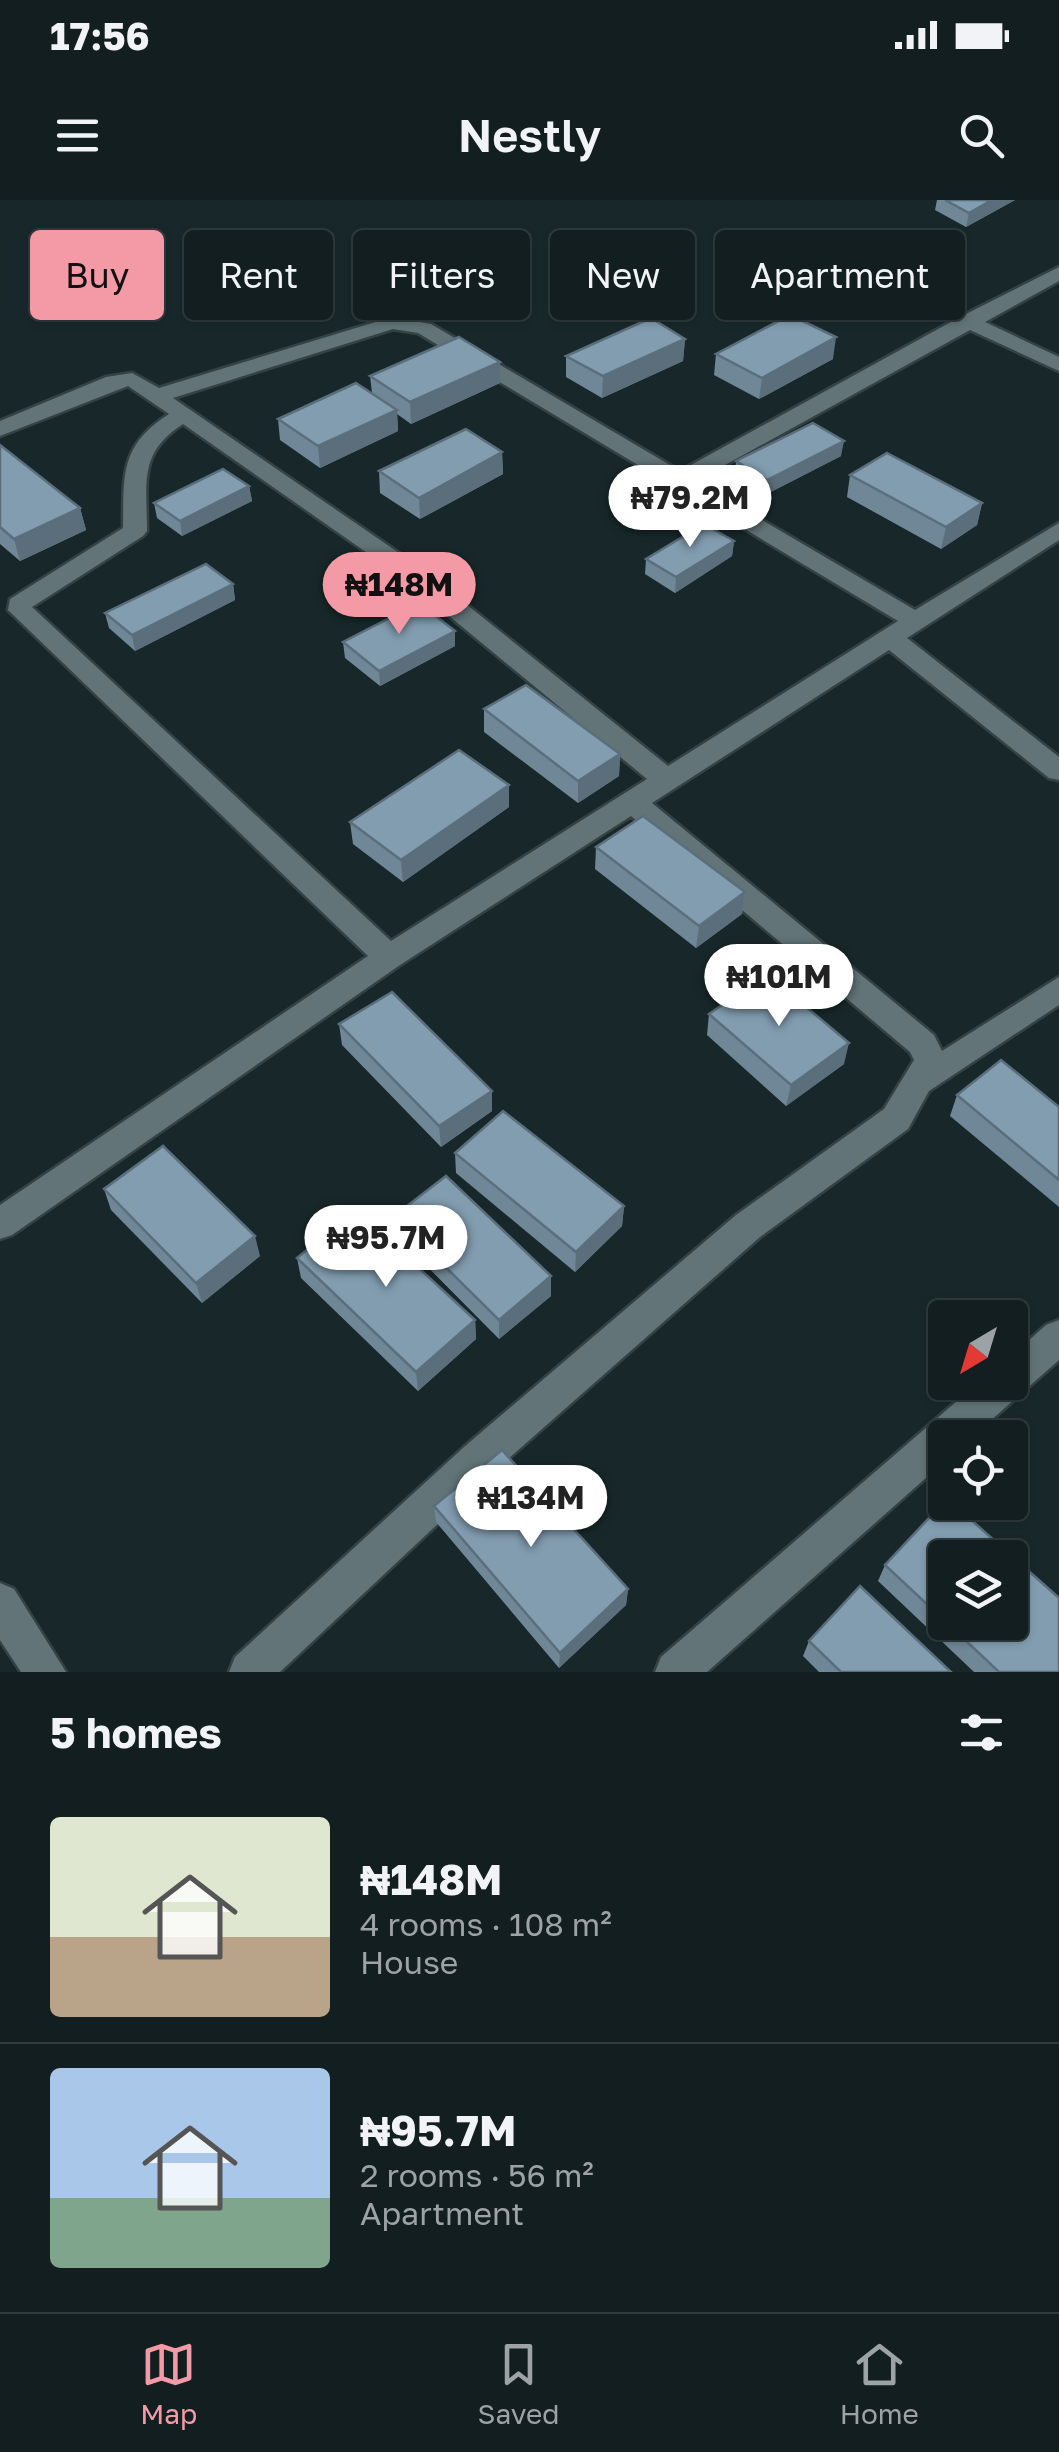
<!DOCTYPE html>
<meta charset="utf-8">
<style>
:root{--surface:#121e20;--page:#1f2b2d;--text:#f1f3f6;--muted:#9ca2a5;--line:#313c3e;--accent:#f49aa6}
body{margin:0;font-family:"Golos Text",sans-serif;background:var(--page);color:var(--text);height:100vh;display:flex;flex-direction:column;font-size:38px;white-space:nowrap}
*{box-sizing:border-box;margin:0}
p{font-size:32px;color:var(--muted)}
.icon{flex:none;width:55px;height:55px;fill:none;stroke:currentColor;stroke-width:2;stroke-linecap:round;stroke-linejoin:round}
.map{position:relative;height:1472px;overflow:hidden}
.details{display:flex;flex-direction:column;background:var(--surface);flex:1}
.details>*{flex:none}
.banner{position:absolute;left:30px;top:30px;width:1000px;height:90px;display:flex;gap:20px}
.needle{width:65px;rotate:218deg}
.controls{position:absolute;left:928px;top:1100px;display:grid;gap:20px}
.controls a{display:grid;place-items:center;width:100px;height:100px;border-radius:10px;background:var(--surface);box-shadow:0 2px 8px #0004,0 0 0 2px var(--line);font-size:50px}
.price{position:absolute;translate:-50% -85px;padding:0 22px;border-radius:35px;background:#fff;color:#222;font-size:32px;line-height:65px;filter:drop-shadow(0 2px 5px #0008)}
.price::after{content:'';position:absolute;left:50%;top:60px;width:30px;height:22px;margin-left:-15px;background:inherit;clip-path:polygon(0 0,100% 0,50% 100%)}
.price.selected{background:var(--accent);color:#111}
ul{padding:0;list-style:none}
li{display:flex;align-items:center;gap:30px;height:250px;padding:0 50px}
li+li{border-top:2px solid var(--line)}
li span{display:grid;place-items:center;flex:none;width:280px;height:200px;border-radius:10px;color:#555}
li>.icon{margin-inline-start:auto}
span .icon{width:120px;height:120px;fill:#fffc;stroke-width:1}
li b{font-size:42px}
h2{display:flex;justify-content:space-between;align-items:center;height:120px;padding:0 50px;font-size:42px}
.chip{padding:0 35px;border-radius:10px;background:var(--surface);box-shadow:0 2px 8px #0004,0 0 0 2px var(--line);font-size:35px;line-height:90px}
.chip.selected{background:var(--accent);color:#111}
.status{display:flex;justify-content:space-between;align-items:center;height:70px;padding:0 50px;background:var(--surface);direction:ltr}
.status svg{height:28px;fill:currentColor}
header{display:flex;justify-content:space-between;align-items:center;height:130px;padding:0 50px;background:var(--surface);font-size:45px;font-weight:600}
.menu{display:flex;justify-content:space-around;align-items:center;height:140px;border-top:2px solid var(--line);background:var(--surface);font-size:28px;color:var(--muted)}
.menu a{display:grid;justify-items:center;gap:5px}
.menu .selected{color:var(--accent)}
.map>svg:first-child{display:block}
</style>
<div class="status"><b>17:56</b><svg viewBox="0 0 49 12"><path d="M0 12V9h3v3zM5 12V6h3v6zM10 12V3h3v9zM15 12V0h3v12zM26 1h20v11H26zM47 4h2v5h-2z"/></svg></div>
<header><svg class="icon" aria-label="menu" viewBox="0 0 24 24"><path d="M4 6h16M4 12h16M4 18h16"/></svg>Nestly<svg class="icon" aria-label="search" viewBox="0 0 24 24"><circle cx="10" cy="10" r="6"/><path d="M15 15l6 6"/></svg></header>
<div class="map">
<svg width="1059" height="1472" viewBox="0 0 1059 1472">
<rect width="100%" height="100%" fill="#18282a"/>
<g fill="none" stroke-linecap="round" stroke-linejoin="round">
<defs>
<path id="minor" d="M1059,67v14l-74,41 74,35v14l-89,-41 -274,151 219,129 144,-87v17l-152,98 152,119v23l-10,-2 -160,-128 -237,153 282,232 8,16 117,-74v28l-130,86 -21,38 -148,108 -268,236 -212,199h-51l6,-15 229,-210 272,-232 148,-106 30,-49 -4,-8 -279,-236 -231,149 -388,270 -12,4v-34l368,-249 -360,-346 2,-11 113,-71c1,-53 -4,-82 46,-114l-41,-28 -128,50v-15l106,-44 26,-4 27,15 233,-71 39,7 249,147 280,-154zM393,129l25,4 480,288 -230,145 -247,-198 -248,-170zM183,224l220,154 244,201 -256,162 -359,-334 111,-71 4,-5c0,-48 -9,-78 36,-107z
M1059,1120v40l-88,78h-26v23l-238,211h-52l6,-15 318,-275h31v-25l36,-32z
M0,1383l14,6 52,83h-45l-21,-32z"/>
</defs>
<use href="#minor" stroke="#354244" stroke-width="5"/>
<use href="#minor" fill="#627477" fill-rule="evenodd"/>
</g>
<path fill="#708797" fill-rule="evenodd" d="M937,0h78l-49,27 -31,-17z
M685,139l-2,22 -81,37 -36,-21v-21z
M716,154l117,5 -74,40 -45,-24z
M370,176l130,7 -89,41 -14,-10 1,17 -78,37 -40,-28 -2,-21 94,-26z
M0,245l80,63 6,22 -66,31 -20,-17z
M502,252l1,22 -83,45 -40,-26 -1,-22z
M841,256l-76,39 -30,-19 1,-15z
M850,275l132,28 -5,22 -36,24 -94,-52z
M249,286l3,15 -70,35 -25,-18 -3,-15z
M734,341l-2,15 -57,37 -30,-19 1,-15z
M233,384l2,16 -100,51 -26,-23 -4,-15z
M455,431v15l-75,40 -35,-28 -2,-16z
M484,509l136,45 -1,22 -41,27 -94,-71z
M509,607l-106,75 -50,-38 -3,-22z
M596,647l149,45 -3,22 -46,34 -101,-79z
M709,814l135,50 -58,42 -79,-71z
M339,824l153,87 -51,36 -99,-102z
M957,895l102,12v100l-109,-91z
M455,953l169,53 -2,20 -47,46 -119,-99z
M104,989l156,67 -58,47 -91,-93z
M394,1016l157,60v20l-52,43 -102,-103z
M297,1058l178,62 1,19 -58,52 -117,-113z
M945,1301v1h6l108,96v74h-85l-96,-91 7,-16zM945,1358h65v64h-65z
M434,1306l194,83 -2,16 -67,63 -123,-146z
M809,1441l142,31h-132l-16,-16z"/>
<path fill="#5b6e7b" d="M992,0h23l-49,27 3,-14z
M836,137l-3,22 -74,40 3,-21z
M685,139l-2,22 -81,37 1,-22z
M500,162v21l-89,41 -1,-22z
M397,210l1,21 -78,37 -2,-22z
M844,241l-3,15 -76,39 2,-15z
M502,252l1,22 -83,45 -1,-21z
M249,286l3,15 -70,35 -2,-15z
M982,303l-5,22 -36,24 5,-22z
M80,308l6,22 -66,31 -6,-22z
M734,341l-2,15 -57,37 1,-16z
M233,384l2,16 -100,51 -3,-16z
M455,431v15l-75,40 -1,-15z
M620,554l-1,22 -41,27v-22z
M509,585v22l-106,75 -2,-22z
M745,692l-3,22 -46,34 3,-22z
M849,843l-5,21 -58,42 5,-21z
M492,891v20l-51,36 -2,-21z
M624,1006l-2,20 -47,46 1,-20z
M255,1036l5,20 -58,47 -6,-20z
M551,1076v20l-52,43v-19z
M475,1120l1,19 -58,52 -2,-19z
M628,1389l-2,16 -67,63 1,-15z"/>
<path fill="#829db0" stroke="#5b6e7b" stroke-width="2.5" d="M945,0h47l-23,13z
M790,115l46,22 -74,41 -46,-24z
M651,118l34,21 -82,37 -37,-20z
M459,137l41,25 -90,40 -40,-26z
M356,183l41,27 -79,36 -40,-27z
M813,223l31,18 -77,39 -31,-19z
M466,229l36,23 -83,46 -40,-27z
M0,245l80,63 -66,31 -14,-12z
M887,253l95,50 -36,24 -96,-52z
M223,269l26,17 -69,35 -26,-18z
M704,324l30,17 -58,36 -30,-18z
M206,364l27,20 -101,51 -27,-22z
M419,403l36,28 -76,40 -36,-29z
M526,485l94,69 -42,27 -94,-72z
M459,550l50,35 -108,75 -51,-38z
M643,616l102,76 -46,34 -103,-79z
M767,774l82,69 -58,42 -82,-71z
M392,792l100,99 -53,35 -100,-102z
M1001,860l58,47v73l-102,-85z
M503,911l121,95 -48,46 -121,-99z
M163,946l92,90 -59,47 -92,-94z
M446,976l105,100 -52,44 -105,-104z
M356,1010l119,110 -59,52 -119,-114z
M502,1250l126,139 -68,64 -126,-147z
M945,1301v1h6l108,96v74h-60l-53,-50h64v-64h-65v63l-60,-56z
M860,1386l91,86h-110l-32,-31z"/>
</svg>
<div class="controls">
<a><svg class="needle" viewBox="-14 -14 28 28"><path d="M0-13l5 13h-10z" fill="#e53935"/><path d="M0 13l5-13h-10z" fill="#9ca2a5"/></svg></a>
<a><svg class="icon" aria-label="locate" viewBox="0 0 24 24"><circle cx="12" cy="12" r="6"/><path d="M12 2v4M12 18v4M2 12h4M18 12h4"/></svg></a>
<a><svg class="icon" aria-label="layers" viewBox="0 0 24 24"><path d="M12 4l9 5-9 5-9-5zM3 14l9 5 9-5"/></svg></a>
</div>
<b class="price" style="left:690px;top:350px">₦79.2M</b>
<b class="price selected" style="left:399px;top:437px">₦148M</b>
<b class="price" style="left:779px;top:829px">₦101M</b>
<b class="price" style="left:386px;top:1090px">₦95.7M</b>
<b class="price" style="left:531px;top:1350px">₦134M</b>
<div class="banner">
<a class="chip selected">Buy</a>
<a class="chip">Rent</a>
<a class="chip">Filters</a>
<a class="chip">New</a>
<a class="chip">Apartment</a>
</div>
</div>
<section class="details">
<h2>5 homes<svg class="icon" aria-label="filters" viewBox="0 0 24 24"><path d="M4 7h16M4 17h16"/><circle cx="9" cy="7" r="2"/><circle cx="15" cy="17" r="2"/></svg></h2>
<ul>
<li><span style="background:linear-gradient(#dfe7d0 60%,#b9a48a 0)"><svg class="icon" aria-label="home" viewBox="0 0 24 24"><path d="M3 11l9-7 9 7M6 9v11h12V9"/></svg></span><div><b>₦148M</b><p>4 rooms · 108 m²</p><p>House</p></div></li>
<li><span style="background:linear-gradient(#a9c7e8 65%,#7fa58c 0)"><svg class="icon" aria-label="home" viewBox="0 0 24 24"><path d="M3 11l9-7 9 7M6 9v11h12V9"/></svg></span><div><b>₦95.7M</b><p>2 rooms · 56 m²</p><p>Apartment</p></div></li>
</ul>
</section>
<nav class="menu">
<a class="selected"><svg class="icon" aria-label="map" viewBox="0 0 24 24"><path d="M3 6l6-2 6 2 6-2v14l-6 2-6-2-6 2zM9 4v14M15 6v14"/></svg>Map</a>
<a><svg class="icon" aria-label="saved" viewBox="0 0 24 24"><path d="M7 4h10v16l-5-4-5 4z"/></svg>Saved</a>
<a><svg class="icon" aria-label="home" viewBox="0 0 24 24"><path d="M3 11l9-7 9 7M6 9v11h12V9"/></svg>Home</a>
</nav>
